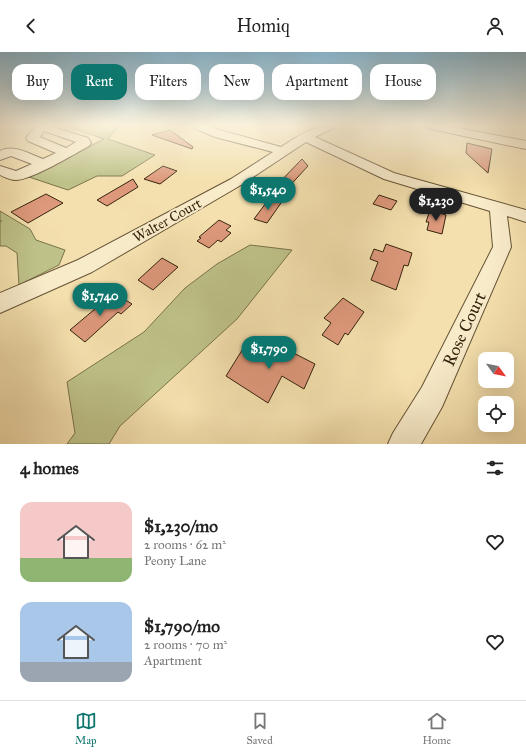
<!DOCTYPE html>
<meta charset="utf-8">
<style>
:root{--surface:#fff;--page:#f2f2f2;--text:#222;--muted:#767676;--line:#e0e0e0;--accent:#0f766e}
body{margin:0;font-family:"IM FELL Great Primer",serif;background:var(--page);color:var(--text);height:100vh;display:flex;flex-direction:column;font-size:15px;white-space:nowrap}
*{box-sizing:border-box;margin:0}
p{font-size:13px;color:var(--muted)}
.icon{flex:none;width:22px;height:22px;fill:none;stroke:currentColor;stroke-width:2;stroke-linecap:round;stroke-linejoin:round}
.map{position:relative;height:392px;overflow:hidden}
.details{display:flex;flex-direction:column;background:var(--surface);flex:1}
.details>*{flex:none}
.top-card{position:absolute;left:12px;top:12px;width:502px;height:36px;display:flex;gap:8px}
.needle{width:26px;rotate:122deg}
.tools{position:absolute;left:478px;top:300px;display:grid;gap:8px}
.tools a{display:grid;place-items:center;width:36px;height:36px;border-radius:8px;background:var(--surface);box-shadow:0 4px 16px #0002;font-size:20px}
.price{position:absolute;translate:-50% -34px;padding:0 9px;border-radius:14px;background:var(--accent);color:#fff;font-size:13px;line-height:26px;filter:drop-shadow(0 1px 2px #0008)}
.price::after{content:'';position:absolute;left:50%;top:24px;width:12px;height:9px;margin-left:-6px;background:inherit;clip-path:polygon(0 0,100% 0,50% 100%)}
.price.selected{background:#222;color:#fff}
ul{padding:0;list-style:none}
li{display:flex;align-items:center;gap:12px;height:100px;padding:0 20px}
li span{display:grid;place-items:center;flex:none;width:112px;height:80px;border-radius:12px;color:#555}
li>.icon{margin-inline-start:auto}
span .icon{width:48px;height:48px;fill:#fffc;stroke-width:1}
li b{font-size:17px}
h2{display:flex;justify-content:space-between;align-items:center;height:48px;padding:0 20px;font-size:17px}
.chip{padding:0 14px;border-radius:12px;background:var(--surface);box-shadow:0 4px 16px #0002;font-size:14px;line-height:36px}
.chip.selected{background:var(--accent);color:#fff}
header{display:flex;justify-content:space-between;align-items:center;height:52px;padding:0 20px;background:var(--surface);font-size:18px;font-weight:600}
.tabs{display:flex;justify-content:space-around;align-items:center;height:56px;border-top:1px solid var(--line);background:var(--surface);font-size:11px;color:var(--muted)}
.tabs a{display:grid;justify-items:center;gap:2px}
.tabs .selected{color:var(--accent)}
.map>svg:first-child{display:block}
</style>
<header><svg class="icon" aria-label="back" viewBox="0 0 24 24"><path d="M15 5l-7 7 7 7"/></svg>Homiq<svg class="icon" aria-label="person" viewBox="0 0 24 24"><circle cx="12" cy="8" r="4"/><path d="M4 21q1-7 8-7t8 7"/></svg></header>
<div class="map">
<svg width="526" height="392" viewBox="0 0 526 392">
<rect width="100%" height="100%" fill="#f4e0ae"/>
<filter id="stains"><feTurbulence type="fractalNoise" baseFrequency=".005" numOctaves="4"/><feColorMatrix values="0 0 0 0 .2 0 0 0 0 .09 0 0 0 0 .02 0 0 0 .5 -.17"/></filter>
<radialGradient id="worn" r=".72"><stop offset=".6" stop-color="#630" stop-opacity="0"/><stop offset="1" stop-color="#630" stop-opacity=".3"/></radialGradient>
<path fill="#bec289" stroke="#7a734b" d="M66,74h53l-11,13 47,16 -33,21h-25l-29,14 -39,-13 75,-38z
M0,159l30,18 6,11 29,10 -6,15 -40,20 -2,-32 -11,-7h-6v-24l2,-1 -2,-1z
M250,193l42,5 -55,69 -117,107 -11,18h-42l8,-11 -8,-51 77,-50 41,-44 32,-24z"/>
<path fill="#de997c" stroke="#35240d" d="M170,78l23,17 -1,2 -40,-14z
M467,91l25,6 -4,24 -22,-20z
M302,107l6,7 -23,25 -11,-3z
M163,114l14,5 -17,13 -16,-5z
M133,127l5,8 -31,19 -10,-6z
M46,142l17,9 -35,20 -17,-11z
M379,143l18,6 -6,9 -18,-6z
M269,147l12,4 -14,20 -13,-4z
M430,158l16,5 -4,19 -15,-4 2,-8h-3z
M219,168l12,6 -5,4 5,3 -10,9 -3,-2 -9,8 -12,-7 4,-3 -2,-1z
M386,192l26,9 -4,13 -4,-1 -8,25 -25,-10 7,-18 -8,-3 4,-10 9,3z
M162,206l16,9 -25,23 -15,-10z
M114,241l18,11 -11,10 -3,-2 -33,30 -15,-12z
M343,246l21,14 -16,23 -3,-2 -7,12 -16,-10 9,-12 -7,-5z
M268,288l47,24 -11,25 -22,-13 -14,27 -42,-27 18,-29 15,8z"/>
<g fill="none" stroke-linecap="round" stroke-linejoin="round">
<defs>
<path id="minor" d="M34,74h16l38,12 3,5 -2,3c-15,8 -59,35 -74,34 -5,0 -10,-3 -15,-5v-9l16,5 16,-7 -21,-8 -11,4v-9c14,-7 29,3 43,8l13,-6 -28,-12 -2,-3 9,-11zM44,79l32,11 -10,6 -26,-11z
M192,74h16l15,5 58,16c19,-12 31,-21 54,-21l-2,2 -18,9 79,36 132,37v12l-19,-6 4,31 -69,160 -21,37h-33l5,-11 29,-46 71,-140 -3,-36 -106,-32 -78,-37 -65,43 -149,87 -92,41v-20l78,-33 153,-81 42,-27 -58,-15 -21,-9z
M425,74h22l79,15v8l-95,-20 -4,-1z"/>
</defs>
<use href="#minor" stroke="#655335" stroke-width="2"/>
<use href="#minor" fill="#f8ebca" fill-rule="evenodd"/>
</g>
<linearGradient id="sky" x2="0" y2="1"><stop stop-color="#89b8d1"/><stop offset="0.57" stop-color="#faf1db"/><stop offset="1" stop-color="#faf1db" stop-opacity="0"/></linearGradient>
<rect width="526" height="129" fill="url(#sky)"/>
<g text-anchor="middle" stroke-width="4" stroke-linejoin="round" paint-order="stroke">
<g font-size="14" fill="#35240d" stroke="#f8ebca">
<text transform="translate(167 168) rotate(-29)" y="5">Walter Court</text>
</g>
<g font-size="17" fill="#35240d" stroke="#f8ebca">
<text transform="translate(464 277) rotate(-65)" y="6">Rose Court</text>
</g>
</g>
<rect width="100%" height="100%" filter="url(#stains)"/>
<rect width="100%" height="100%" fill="url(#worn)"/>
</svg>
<div class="tools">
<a><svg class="needle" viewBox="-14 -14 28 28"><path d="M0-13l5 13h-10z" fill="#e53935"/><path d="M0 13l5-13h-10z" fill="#767676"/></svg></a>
<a><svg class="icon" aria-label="locate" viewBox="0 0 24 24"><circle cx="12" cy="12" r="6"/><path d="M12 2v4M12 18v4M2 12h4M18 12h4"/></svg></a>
</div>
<b class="price" style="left:268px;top:159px">$1,540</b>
<b class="price selected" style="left:436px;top:170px">$1,230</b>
<b class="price" style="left:100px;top:265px">$1,740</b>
<b class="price" style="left:269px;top:318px">$1,790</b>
<div class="top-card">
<a class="chip">Buy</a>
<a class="chip selected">Rent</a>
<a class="chip">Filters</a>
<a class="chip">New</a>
<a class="chip">Apartment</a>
<a class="chip">House</a>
</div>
</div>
<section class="details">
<h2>4 homes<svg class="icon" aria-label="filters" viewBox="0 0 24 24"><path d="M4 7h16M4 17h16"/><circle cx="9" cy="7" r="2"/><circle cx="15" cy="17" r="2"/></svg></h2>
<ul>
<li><span style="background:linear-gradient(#f6c9c9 70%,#8fb573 0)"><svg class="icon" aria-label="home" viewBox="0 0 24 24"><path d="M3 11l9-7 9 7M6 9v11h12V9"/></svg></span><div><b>$1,230/mo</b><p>2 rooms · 62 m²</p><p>Peony Lane</p></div><svg class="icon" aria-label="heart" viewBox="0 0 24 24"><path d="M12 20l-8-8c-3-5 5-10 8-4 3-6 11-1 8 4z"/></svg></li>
<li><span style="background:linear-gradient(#a9c7e8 75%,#9aa5b1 0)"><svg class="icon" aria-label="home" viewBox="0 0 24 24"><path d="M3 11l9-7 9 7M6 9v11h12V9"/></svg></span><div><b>$1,790/mo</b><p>2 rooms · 70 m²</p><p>Apartment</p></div><svg class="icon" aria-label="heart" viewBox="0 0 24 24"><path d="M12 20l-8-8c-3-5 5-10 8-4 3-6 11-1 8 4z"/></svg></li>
</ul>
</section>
<nav class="tabs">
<a class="selected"><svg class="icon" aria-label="map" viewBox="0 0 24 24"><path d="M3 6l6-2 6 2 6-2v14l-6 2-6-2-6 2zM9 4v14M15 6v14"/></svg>Map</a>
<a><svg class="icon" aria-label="saved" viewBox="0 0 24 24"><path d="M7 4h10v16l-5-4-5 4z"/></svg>Saved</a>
<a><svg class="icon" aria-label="home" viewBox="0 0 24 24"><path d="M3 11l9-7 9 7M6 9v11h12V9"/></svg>Home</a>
</nav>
